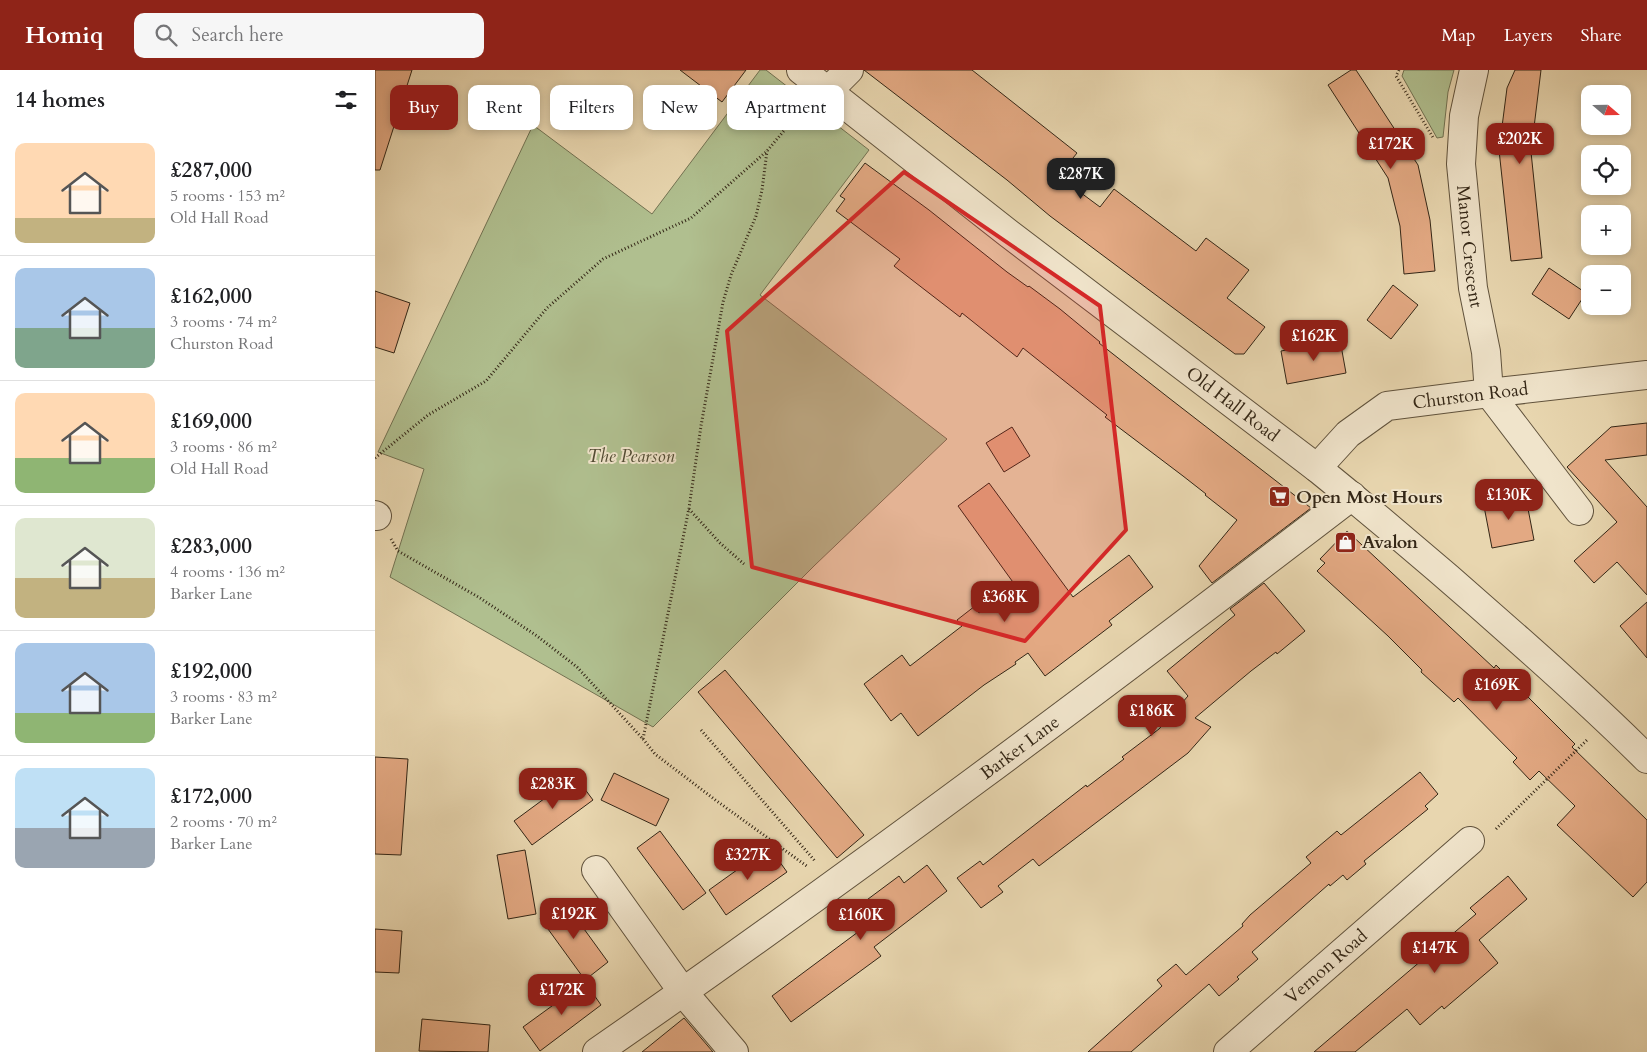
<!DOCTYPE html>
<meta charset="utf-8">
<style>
:root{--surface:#fff;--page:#f6f6f6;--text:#202124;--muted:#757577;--line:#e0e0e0;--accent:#8f2418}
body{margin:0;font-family:Cardo,serif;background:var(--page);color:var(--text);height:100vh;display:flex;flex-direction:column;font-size:19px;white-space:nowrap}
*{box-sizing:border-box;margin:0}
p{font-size:16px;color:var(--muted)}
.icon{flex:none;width:28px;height:28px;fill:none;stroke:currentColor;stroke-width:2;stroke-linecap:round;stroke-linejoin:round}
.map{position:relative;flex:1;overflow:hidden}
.drawer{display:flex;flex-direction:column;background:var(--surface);width:375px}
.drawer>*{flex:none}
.guide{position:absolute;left:15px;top:15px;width:475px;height:45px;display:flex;gap:10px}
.needle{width:32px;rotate:110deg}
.fabs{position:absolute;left:1206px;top:15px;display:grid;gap:10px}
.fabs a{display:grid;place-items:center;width:50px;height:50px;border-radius:10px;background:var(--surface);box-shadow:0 2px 8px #0003;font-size:25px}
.price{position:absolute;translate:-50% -42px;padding:0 11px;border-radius:10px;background:var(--accent);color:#fff;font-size:16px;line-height:32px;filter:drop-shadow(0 1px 2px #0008)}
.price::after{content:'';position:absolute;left:50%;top:30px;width:15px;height:11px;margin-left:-8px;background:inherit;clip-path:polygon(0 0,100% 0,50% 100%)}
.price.current{background:#222;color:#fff}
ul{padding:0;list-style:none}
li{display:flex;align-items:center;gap:15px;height:125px;padding:0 15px}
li+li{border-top:1px solid var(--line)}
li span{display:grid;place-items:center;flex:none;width:140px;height:100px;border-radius:10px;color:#555}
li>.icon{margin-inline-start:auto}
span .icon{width:60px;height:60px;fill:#fffc;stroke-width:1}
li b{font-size:21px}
h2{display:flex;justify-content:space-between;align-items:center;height:60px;padding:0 15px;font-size:21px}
.tag{padding:0 18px;border-radius:10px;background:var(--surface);box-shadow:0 2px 8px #0003;font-size:18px;line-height:45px}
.tag.current{background:var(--accent);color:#fff}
header{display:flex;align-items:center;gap:30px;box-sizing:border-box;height:70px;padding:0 25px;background:var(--accent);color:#fff}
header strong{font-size:24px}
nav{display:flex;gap:28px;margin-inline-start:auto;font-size:18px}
.search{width:350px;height:45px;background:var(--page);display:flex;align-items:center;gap:12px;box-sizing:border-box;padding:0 18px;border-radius:10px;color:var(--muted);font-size:19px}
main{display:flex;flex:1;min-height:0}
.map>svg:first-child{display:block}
</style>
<header>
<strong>Homiq</strong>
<div class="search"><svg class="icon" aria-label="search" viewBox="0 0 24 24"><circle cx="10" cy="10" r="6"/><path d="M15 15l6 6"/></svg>Search here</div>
<nav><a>Map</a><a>Layers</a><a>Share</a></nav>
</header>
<main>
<section class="drawer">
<h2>14 homes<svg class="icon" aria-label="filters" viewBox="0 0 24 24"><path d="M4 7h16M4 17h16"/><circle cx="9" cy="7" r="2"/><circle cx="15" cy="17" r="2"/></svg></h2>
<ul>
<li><span style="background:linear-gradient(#ffd9b3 75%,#c2b280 0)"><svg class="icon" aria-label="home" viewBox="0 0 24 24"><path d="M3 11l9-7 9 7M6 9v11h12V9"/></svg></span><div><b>£287,000</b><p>5 rooms · 153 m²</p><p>Old Hall Road</p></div></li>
<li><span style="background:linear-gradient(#a9c7e8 60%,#7fa58c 0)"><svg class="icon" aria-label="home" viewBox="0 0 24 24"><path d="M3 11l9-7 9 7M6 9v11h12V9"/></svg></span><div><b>£162,000</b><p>3 rooms · 74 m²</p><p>Churston Road</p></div></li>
<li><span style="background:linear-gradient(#ffd9b3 65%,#8fb573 0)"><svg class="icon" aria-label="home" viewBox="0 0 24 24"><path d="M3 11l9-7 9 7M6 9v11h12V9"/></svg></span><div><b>£169,000</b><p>3 rooms · 86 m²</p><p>Old Hall Road</p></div></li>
<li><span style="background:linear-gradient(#dfe7d0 60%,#c2b280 0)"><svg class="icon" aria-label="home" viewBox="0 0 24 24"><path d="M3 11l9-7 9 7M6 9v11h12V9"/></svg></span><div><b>£283,000</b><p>4 rooms · 136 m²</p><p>Barker Lane</p></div></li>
<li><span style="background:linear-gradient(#a9c7e8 70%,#8fb573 0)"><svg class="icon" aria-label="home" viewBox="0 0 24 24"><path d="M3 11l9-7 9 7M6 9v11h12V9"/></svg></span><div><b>£192,000</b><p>3 rooms · 83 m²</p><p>Barker Lane</p></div></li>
<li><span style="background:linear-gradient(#bfe0f5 60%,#9aa5b1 0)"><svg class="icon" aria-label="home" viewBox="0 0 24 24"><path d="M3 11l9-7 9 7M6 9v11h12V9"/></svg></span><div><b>£172,000</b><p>2 rooms · 70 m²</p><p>Barker Lane</p></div></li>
</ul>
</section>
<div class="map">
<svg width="1272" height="982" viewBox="0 0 1272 982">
<rect width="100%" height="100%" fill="#e8d6af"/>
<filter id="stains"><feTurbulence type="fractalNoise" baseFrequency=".004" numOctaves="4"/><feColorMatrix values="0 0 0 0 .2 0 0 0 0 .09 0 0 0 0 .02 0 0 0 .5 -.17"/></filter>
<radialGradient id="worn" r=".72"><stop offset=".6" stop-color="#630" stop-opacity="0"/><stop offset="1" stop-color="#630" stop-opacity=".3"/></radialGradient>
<path fill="#b0bf8f" stroke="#727252" d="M385,0h6l103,80 -109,145 187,144 -132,126 -162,162 -263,-150 34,-108 -46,-17 155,-327 119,89z
M1029,0h50l-6,22 -5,45 -6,1 -35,-62z"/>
<path fill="#e3a983" stroke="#332616" d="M0,0h37l-32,100h-5z
M305,0h66l-24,32z
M489,0h108l105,83 -16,20 6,5 -2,3 35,26 14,-18 82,62 10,-13 43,32 -22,28 38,29 -21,27h-9l-185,-138 -43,-36z
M976,0h5l62,95 12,55 5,51 -31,3 -4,-48 -12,-48 -60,-93z
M1140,0h26l-10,82 11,106 -31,3 -12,-111 8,-62z
M490,93l64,47 78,62 21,15 1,-1 31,23 40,33 -1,1 70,55 142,110 -99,75 -13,-17 38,-46 -32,-25 1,-1 -23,-18 -78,-59 2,-2 -84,-67 -6,9 -55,-44 -2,4 -66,-51 6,-7 -64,-48 9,-12 -5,-3z
M1174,198l37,25 -17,26 -37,-25z
M1018,215l25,20 -27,34 -24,-19z
M0,221l35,12 -16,50 -19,-6z
M965,270l6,33 -59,11 -6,-33z
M1272,353v32l-42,5 42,47v88l-30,-33 -23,21 -20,-22 43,-39 -50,-55 44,-40z
M637,357l18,29 -26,16 -18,-29z
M614,413l84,114 56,-42 24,32 -44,34 3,4 -67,51 -17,-23 -13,9 1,2 -32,21 -66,51 -17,-23 -10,8 -27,-37 38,-29 8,11 52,-40 -5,-6 18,-14 4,7 36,-28 -57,-79z
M1150,423l9,47 -42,8 -9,-47z
M972,461l147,137 2,-3 79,79 -3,3 75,73v62l-14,15 -76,-72 18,-19 -36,-35 -9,9 -17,-18 4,-4 -59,-60 -4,4 -33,-30 1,-2 -34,-34 -71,-65 8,-8 -5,-4z
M889,513l41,48 -28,23 -1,-2 -25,19 -56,47 16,9 -23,26 -149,113 -6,-7 -35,27 5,6 -22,16 -24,-30 23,-17 3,4 103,-80 1,2 37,-28 -2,-2 37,-28 29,-33 -21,-25 68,-56 -5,-6z
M1272,532v56l-27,-32z
M350,600l139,165 -27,23 -139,-166z
M0,687l33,2 -7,96 -26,-1z
M1045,702l18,22 -13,12 3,3 -64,52 2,3 -19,16 -4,-5 -13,11 -1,-2 -77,68 6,7 -21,18 2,2 -20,17 -10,-12 -78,68h-43l74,-66 -5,-6 19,-16 10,11 57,-49 -1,-2 8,-9 61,-52 -5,-6 31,-26 4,4z
M239,703l55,26 -13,27 -55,-26z
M200,706l18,24 -61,45 -18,-24z
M285,761l46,62 -23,17 -46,-62z
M394,777l18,25 -61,43 -17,-25z
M150,780l11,64 -28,5 -11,-64z
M552,795l20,26 -73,56 7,9 -90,66 -19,-26 86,-64 -7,-9 11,-8 -6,-7 43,-32 5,7z
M1133,806l19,23 -48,41 19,23 -54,46 -2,-3 -22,19 -13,-16 -52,43h-41l162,-138 -6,-6z
M188,830l45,62 -23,18 -45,-62z
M0,859l27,2 -3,42 -24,-1z
M210,912l16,23 -61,46 -17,-24z
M309,948l29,34h-71z
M47,949l68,6 -2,27 -69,-1z"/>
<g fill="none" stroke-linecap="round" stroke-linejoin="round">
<defs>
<g id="minor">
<path id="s1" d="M426,0l207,163 309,235c69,56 136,113 202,172 44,39 87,78 128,119"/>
<path id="s2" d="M1099,0l-10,46 -3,48 12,124 13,64 3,41 90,118"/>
<path d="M453,21l21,-21"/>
<path id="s3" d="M942,398l31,-34 39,-28 102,-13 158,-18"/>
<path d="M0,445l2,1"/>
<path d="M221,800l87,122 51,60"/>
<path id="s4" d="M222,982c257,-178 507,-366 755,-556"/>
<path id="s5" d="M853,982l242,-211"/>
</g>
</defs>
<use href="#minor" stroke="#60523c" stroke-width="30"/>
<path stroke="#332616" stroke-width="3" stroke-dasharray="1 2.5" stroke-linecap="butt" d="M1024,0l-3,6 38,63
M0,388l53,-43 58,-34 61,-73 56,-49 88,-41 76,-67 36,-43
M314,439l31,34 24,21
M16,469l7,12 82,47 57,38 40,31 66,72 46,-231 12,-82 22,-124 8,-27 25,-59 6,-26 5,-39
M326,660l114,131
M268,669l12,15 59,45 94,68
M1121,759l92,-90"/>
<use href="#minor" stroke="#f0e4cb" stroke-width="28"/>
</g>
<path fill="#d62828" fill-opacity="0.2" stroke="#d62828" stroke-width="4" stroke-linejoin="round" d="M529,102l196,134 26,224 -101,111 -273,-74 -25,-236z"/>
<defs>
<symbol id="supermarket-square" viewBox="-11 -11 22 22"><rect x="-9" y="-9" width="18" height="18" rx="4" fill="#8f2418" stroke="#f0e4cb"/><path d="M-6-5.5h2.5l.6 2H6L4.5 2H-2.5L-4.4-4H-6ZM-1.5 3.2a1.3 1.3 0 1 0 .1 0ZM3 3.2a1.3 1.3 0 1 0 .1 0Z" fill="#fff"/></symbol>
<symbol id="shop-square" viewBox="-11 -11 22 22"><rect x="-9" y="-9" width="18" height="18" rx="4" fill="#8f2418" stroke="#f0e4cb"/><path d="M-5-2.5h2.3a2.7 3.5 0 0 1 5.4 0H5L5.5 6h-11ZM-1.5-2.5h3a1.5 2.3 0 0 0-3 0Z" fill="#fff"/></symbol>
</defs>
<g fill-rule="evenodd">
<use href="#supermarket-square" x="892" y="414" width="25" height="25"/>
<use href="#shop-square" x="958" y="460" width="25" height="25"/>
</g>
<g text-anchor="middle" stroke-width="4" stroke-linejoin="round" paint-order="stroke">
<g font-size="18" fill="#332616" stroke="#f0e4cb">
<text dy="6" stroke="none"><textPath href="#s2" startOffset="178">Manor Crescent</textPath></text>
<text dy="6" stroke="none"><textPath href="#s3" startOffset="178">Churston Road</textPath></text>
<text dy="6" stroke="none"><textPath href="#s1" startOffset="546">Old Hall Road</textPath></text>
<text dy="6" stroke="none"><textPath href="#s4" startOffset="521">Barker Lane</textPath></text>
<text dy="6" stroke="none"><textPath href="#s5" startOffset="130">Vernon Road</textPath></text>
</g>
<g font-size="18" font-style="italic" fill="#524c34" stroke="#f0e4cb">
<text x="256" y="392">The Pearson</text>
</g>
<g font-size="18" font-weight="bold" fill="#332616" stroke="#f0e4cb" text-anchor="start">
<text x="921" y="433">Open Most Hours</text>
<text x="987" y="478">Avalon</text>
</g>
</g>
<rect width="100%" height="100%" filter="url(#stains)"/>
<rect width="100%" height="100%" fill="url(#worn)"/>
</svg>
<div class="fabs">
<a><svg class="needle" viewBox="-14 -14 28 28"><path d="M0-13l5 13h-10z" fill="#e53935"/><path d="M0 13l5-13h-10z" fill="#757577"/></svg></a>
<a><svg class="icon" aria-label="locate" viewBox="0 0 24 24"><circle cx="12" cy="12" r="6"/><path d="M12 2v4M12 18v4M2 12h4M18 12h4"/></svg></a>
<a>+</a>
<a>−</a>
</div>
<b class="price" style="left:1145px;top:95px">£202K</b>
<b class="price" style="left:1016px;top:100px">£172K</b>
<b class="price current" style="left:706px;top:130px">£287K</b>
<b class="price" style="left:939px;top:292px">£162K</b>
<b class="price" style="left:1134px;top:451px">£130K</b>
<b class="price" style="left:630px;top:553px">£368K</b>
<b class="price" style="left:1122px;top:641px">£169K</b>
<b class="price" style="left:777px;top:667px">£186K</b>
<b class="price" style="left:178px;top:740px">£283K</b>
<b class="price" style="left:373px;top:811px">£327K</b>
<b class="price" style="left:199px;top:870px">£192K</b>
<b class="price" style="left:486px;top:871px">£160K</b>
<b class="price" style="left:1060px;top:904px">£147K</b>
<b class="price" style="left:187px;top:946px">£172K</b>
<div class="guide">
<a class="tag current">Buy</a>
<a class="tag">Rent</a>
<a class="tag">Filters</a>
<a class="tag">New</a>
<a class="tag">Apartment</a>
</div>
</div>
</main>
